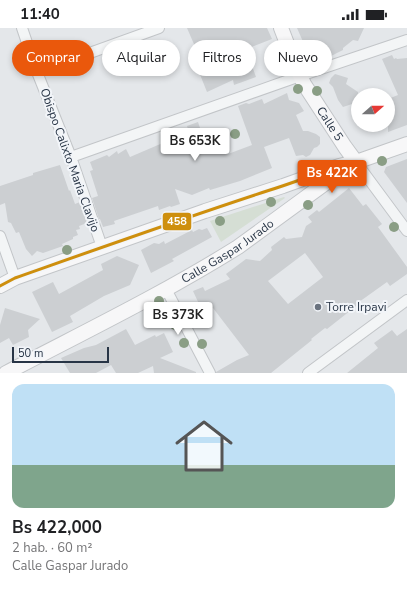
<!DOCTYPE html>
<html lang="es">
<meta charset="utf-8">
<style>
:root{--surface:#fff;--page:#f2f2f2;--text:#202124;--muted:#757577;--accent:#ea580c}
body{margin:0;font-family:"Nunito Sans",sans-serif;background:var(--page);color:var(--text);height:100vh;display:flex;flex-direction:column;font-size:15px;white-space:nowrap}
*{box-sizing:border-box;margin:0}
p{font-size:13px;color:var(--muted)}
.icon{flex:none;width:22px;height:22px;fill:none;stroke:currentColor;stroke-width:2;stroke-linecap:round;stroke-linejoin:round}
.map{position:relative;height:345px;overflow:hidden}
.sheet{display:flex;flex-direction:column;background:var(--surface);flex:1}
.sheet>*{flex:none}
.guide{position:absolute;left:12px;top:12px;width:383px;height:36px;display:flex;gap:8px}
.needle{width:26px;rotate:69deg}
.buttons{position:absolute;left:351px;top:60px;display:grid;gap:8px}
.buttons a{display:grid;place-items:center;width:44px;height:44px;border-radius:50%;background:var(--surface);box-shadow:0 2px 6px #0003;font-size:20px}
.scale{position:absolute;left:12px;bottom:10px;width:97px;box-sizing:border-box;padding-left:4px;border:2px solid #283546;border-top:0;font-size:11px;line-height:14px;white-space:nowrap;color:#283546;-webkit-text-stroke:3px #f2f5f9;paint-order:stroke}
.price{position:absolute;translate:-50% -34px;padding:0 9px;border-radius:4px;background:#fff;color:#222;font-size:13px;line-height:26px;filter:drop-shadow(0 1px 2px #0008)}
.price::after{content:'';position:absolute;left:50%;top:24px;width:12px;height:9px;margin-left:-6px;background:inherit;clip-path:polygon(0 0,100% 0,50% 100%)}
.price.active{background:var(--accent);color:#fff}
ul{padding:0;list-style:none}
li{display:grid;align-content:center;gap:8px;height:212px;padding:0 12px}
li span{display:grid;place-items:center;height:124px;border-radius:12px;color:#555}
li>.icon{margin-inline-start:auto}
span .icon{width:72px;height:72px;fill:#fffc;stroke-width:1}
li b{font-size:17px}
.pill{padding:0 14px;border-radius:18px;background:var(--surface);box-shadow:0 2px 6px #0003;font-size:14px;line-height:36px}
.pill.active{background:var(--accent);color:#fff}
.status{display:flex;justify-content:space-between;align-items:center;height:28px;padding:0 20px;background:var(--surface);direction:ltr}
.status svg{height:11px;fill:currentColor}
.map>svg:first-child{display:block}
</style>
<div class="status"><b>11:40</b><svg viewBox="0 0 49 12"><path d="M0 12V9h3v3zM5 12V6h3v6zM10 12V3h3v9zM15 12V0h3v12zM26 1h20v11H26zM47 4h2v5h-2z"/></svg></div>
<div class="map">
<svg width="407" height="345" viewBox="0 0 407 345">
<rect width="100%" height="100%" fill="#e4e7ea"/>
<path fill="#d5ded4" d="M284,169l1,1 -64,44 -11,-21z"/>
<path fill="#cccfd2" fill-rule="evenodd" d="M187,0h80l5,11 -26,10 10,28 -22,8 -1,-5 -26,12 -10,-25 6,-2z
M297,0h67l-6,13 -5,-1 -10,8v2l-18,9 -11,2 -6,-8z
M392,27l2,4 2,-1 1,1 10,-1v67l-19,7v-33l10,-4 -16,-36z
M335,46l13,4 -2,6 12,8v10l-15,5 -5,-7 -5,-13 -4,-4 2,-5z
M287,65l2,7 10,3 5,8 -8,4 7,16h5l8,3 4,3v7l-3,3 -3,1 -4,7 -4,2 -3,-2 -7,1 -7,-18 -25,9 8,21 -32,13 -30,9 -1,-2 -17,7 -17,-6 5,15 -9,3 -1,-1 -11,4 -1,-4 -44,15 1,3 -12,3 -3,-8h-1l-7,-21 6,-2 -8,-25 3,-1 -3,-8 17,-7 2,2 8,-6 1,3 8,-5 4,8 35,-15 -1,-1 25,-9 -2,-6 11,-4 4,12 18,-6 8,26 24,-9 -14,-39 8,-3 3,1 13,-5 2,5z
M407,131v44l-23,-31 2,-5z
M60,137l9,26 1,-1 5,14 5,-2 7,21 -8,3 1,3 -4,1 2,5 -5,2v2l-11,5 1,2 -20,7 -6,-2 -5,5 -6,-7 -7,-17 -3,1 -5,-10 -3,-1 -3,-19 -5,2v-19l33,-11v-2z
M349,160l14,18 3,-2 16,20 -4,3 29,40v7l-17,12 -3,-4 -28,20 1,1 -33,26 -2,-1 -14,11 1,1 -41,33h-55v-1l21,-12 12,-5 -36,-47 -8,4 -4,-9 -2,1 -6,-13 10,-4 2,4 25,-12 -4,-5 20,-15 14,2 12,-11 -1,-3 13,-10 2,2 16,-2 4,-11 6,-4 -4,-5 9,-7 2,2zM305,225l18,24 -35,27 -20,-23z
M207,200l5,9 -40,22 2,2 -23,12 -10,-23 13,-7 5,1 5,-3 1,3 27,-14 1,2 6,-3 3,1z
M117,228l22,9 -9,20 -26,11 -34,20 3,6 -21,10 -20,-40 21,-10 6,12 44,-24 -2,-6z
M5,280l35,11 -12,11 1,7 -16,8 -4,-7 -9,5v-18z
M126,301l9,16 20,-10 1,2 8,-4 9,19 -13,6 36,14v1h-42l-1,-7 -15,7h-22l-5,-8 -15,8h-26l-9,-15 23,-10 12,-3z
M407,301v44h-60l31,-25 -4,-5 18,-13 5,6z"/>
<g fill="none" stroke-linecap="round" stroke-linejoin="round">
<defs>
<path id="street" d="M22,0l15,44 34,85 31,90
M37,44l122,-44
M71,129l229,-81 107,-36
M356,134l51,69
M0,208l15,42
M166,261l44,84
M308,345l99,-73"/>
<g id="secondary">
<path id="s1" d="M281,0l15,39 8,17 41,63 11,15"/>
<path d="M0,258l15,-8 190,-67 78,-25 56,-20 17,-4 51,-18"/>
<path id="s2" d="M6,345c78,-41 157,-79 232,-126l108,-79"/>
</g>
</defs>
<use href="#street" stroke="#c2c5c8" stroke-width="12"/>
<use href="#secondary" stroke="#c2c5c8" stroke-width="16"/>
<use href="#street" stroke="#f3f5f6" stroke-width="10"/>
<use href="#secondary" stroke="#f7f7f8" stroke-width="14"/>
<defs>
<path id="bus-1" d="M0,258l15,-8c85,-30 169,-60 255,-88 29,-9 57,-21 86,-28"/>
</defs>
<use href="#bus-1" stroke="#f2f5f9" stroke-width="6"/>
<use href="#bus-1" stroke="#ce8f0e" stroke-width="3"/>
</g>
<g fill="#8a9e85">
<circle cx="298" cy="61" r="5"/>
<circle cx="317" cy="63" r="5"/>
<circle cx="235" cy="106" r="5"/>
<circle cx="382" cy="133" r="5"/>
<circle cx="271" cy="174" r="5"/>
<circle cx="308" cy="177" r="5"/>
<circle cx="220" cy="193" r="5"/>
<circle cx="394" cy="199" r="5"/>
<circle cx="67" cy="222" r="5"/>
<circle cx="159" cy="273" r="5"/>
<circle cx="175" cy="297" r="5"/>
<circle cx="184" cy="315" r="5"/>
<circle cx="202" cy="316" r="5"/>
</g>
<circle fill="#6a737f" stroke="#f2f5f9" stroke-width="1.5" cx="318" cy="279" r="4"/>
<g text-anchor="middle" stroke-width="4" stroke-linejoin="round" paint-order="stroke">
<g font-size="12" fill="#283546" stroke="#f2f5f9">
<text dy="4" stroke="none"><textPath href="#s1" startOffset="108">Calle 5</textPath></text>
<text transform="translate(70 132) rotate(70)" y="4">Obispo Calixto Maria Clavijo</text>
<text dy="4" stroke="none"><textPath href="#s2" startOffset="253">Calle Gaspar Jurado</textPath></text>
</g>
<g font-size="12" fill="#283546" stroke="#f2f5f9" text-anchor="start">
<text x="326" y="283">Torre Irpavi</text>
</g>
</g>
<rect stroke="#f2f5f9" stroke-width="1.5" x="162" y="184" width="30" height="19" rx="4" fill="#ce8f0e"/>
<g font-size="11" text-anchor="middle" font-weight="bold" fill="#fff">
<text x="177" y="197">458</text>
</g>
</svg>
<div class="buttons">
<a><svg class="needle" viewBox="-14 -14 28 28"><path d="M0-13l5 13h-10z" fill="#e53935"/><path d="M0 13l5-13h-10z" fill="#757577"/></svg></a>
</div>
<div class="scale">50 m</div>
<b class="price" style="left:195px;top:134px">Bs 653K</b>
<b class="price active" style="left:332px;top:166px">Bs 422K</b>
<b class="price" style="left:178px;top:308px">Bs 373K</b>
<div class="guide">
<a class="pill active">Comprar</a>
<a class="pill">Alquilar</a>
<a class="pill">Filtros</a>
<a class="pill">Nuevo</a>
</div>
</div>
<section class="sheet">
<ul>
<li><span style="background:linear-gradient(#bfe0f5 65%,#7fa58c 0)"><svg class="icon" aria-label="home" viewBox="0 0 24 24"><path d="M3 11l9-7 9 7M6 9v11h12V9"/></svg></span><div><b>Bs 422,000</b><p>2 hab. · 60 m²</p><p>Calle Gaspar Jurado</p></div></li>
</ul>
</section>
